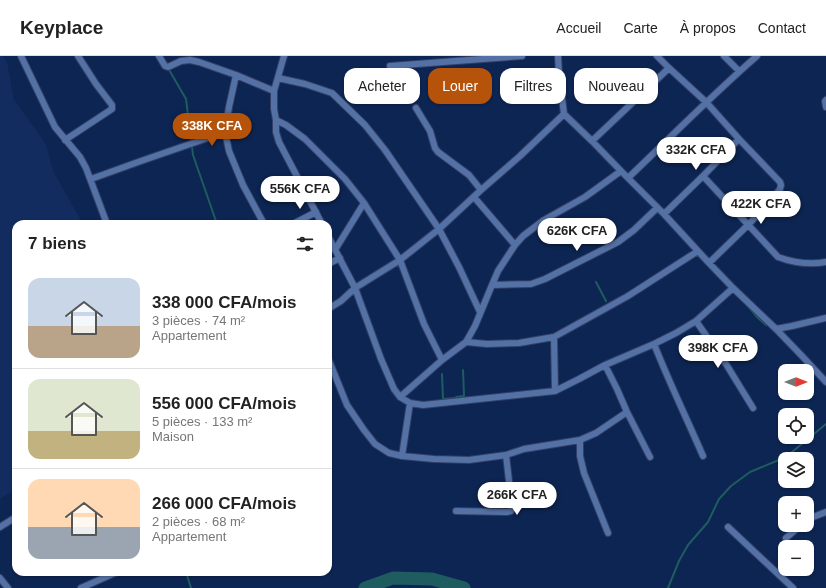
<!DOCTYPE html>
<html lang="fr">
<meta charset="utf-8">
<style>
:root{--surface:#fff;--page:#f2f2f2;--text:#222;--muted:#767676;--line:#e0e0e0;--accent:#b45309}
body{margin:0;font-family:Helvetica,sans-serif;background:var(--page);color:var(--text);height:100vh;display:flex;flex-direction:column;font-size:15px;white-space:nowrap}
*{box-sizing:border-box;margin:0}
p{font-size:13px;color:var(--muted)}
.icon{flex:none;width:22px;height:22px;fill:none;stroke:currentColor;stroke-width:2;stroke-linecap:round;stroke-linejoin:round}
.map{position:relative;flex:1;overflow:hidden}
.drawer{position:absolute;left:12px;top:164px;width:320px;height:356px;display:flex;flex-direction:column;background:var(--surface);border-radius:12px;box-shadow:0 1px 3px #0004}
.drawer>*{flex:none}
.hud{position:absolute;left:344px;top:12px;width:380px;height:36px;display:flex;gap:8px}
.needle{width:26px;rotate:90deg}
.tools{position:absolute;left:778px;top:308px;display:grid;gap:8px}
.tools a{display:grid;place-items:center;width:36px;height:36px;border-radius:8px;background:var(--surface);box-shadow:0 1px 3px #0004;font-size:20px}
.price{position:absolute;translate:-50% -34px;padding:0 9px;border-radius:14px;background:#fff;color:#222;font-size:13px;line-height:26px;filter:drop-shadow(0 1px 2px #0008)}
.price::after{content:'';position:absolute;left:50%;top:24px;width:12px;height:9px;margin-left:-6px;background:inherit;clip-path:polygon(0 0,100% 0,50% 100%)}
.price.selected{background:var(--accent);color:#fff}
ul{padding:0;list-style:none}
li{display:flex;align-items:center;gap:12px;height:100px;padding:0 16px}
li+li{border-top:1px solid var(--line)}
li span{display:grid;place-items:center;flex:none;width:112px;height:80px;border-radius:12px;color:#555}
li>.icon{margin-inline-start:auto}
span .icon{width:48px;height:48px;fill:#fffc;stroke-width:1}
li b{font-size:17px}
h2{display:flex;justify-content:space-between;align-items:center;height:48px;padding:0 16px;font-size:17px}
.tag{padding:0 14px;border-radius:12px;background:var(--surface);box-shadow:0 1px 3px #0004;font-size:14px;line-height:36px}
.tag.selected{background:var(--accent);color:#fff}
header{display:flex;align-items:center;gap:24px;box-sizing:border-box;height:56px;padding:0 20px;background:var(--surface);border-bottom:1px solid var(--line)}
header strong{font-size:19px}
nav{display:flex;gap:22px;margin-inline-start:auto;font-size:14px}
.map>svg:first-child{display:block}
</style>
<header>
<strong>Keyplace</strong>
<nav><a>Accueil</a><a>Carte</a><a>À propos</a><a>Contact</a></nav>
</header>
<div class="map">
<svg width="826" height="532" viewBox="0 0 826 532">
<rect width="100%" height="100%" fill="#0d2552"/>
<path fill="#122c60" d="M0,0h3l4,6 7,38 32,44 7,27 30,53h-67v265l-16,10z"/>
<g fill="none" stroke-linecap="round" stroke-linejoin="round">
<path stroke="#1f5c60" stroke-width="2" d="M168,12l18,31 7,56 24,69
M596,226l10,19
M747,249l11,13 8,7
M442,318l1,25 11,-1
M456,341l8,-1 -1,-26
M186,516l5,16
M668,532l11,-27 9,-16 20,-23 11,-23 12,-13 19,-14 36,-15 40,-33"/>
<path stroke="#1f5c60" stroke-width="13" d="M365,532l28,-10 39,1 32,9"/>
<defs>
<path id="street" d="M21,0l34,71 25,30 6,11 21,56
M159,0l6,10 3,1 13,-6 9,-1 9,2 37,13 38,16
M284,0l-10,35v18l2,11 10,5 19,14 40,40 19,24 36,57 24,64 18,36
M558,0l1,18 5,40 28,27 29,30 43,43 45,49 24,25 43,41 26,27 24,26
M657,0l12,12 37,34 33,37 41,43 1,3 -1,4 -11,14 -21,22 -39,38
M724,0l15,15
M390,10l132,-10
M236,19l-7,32 -4,25 4,19 14,34 21,39
M278,22l27,6 27,9 33,32 20,25 54,79 20,38 21,45
M826,44l-1,1 1,6
M416,52l14,23 5,17 3,4 31,23 12,15
M276,64v12l3,10 43,82
M65,84l47,-31v-4l-16,-21 -18,-28
M592,85l77,-73
M703,120l75,81c16,6 31,8 48,5
M628,122c43,-41 84,-83 129,-122
M91,123l50,-18 84,-29
M474,141l41,48
M664,158l39,-38 36,-37
M293,168l23,-12
M328,180l27,52 26,71 13,30 6,8 10,6 13,2 132,-14 24,-12 26,-14 49,-21 22,-11 20,-12 37,-33
M335,194l29,-47
M328,208l12,-6
M492,229l39,-1 14,-5 73,-37 16,-12 23,-22
M328,253l13,-8 14,-13 45,-28 39,-31 42,-39 39,-34 44,-42
M696,265l30,43 27,44
M776,273l16,-3 34,-8
M554,281l1,54
M466,286l21,2 32,-1 35,-6 74,-41 70,-45
M654,288c15,38 33,75 49,112
M328,302l19,47 17,25 11,14 14,9 13,3 32,3 35,1 37,-5 18,-6 56,-9 16,-7 31,-21
M605,309l12,24 10,23 23,45
M400,341l42,-37 24,-18 9,-16 17,-41 6,-14 17,-26 8,-9 21,-16 41,-23 36,-26
M580,384v16l4,17 24,60
M402,400l8,-53
M456,455l51,1 4,-1 1,-4 -6,-52
M807,465l6,-4 13,-5
M0,471l16,-10
M728,471l65,61
M786,482l15,-13
M0,522l8,10
M81,532l36,-16"/>
</defs>
<use href="#street" stroke="#333f67" stroke-width="8"/>
<use href="#street" stroke="#5471a5" stroke-width="6"/>
</g>
</svg>
<div class="tools">
<a><svg class="needle" viewBox="-14 -14 28 28"><path d="M0-13l5 13h-10z" fill="#e53935"/><path d="M0 13l5-13h-10z" fill="#767676"/></svg></a>
<a><svg class="icon" aria-label="locate" viewBox="0 0 24 24"><circle cx="12" cy="12" r="6"/><path d="M12 2v4M12 18v4M2 12h4M18 12h4"/></svg></a>
<a><svg class="icon" aria-label="layers" viewBox="0 0 24 24"><path d="M12 4l9 5-9 5-9-5zM3 14l9 5 9-5"/></svg></a>
<a>+</a>
<a>−</a>
</div>
<b class="price selected" style="left:212px;top:91px">338K CFA</b>
<b class="price" style="left:696px;top:115px">332K CFA</b>
<b class="price" style="left:300px;top:154px">556K CFA</b>
<b class="price" style="left:761px;top:169px">422K CFA</b>
<b class="price" style="left:577px;top:196px">626K CFA</b>
<b class="price" style="left:718px;top:313px">398K CFA</b>
<b class="price" style="left:517px;top:460px">266K CFA</b>
<div class="hud">
<a class="tag">Acheter</a>
<a class="tag selected">Louer</a>
<a class="tag">Filtres</a>
<a class="tag">Nouveau</a>
</div>
<section class="drawer">
<h2>7 biens<svg class="icon" aria-label="filters" viewBox="0 0 24 24"><path d="M4 7h16M4 17h16"/><circle cx="9" cy="7" r="2"/><circle cx="15" cy="17" r="2"/></svg></h2>
<ul>
<li><span style="background:linear-gradient(#c9d6e8 60%,#b9a48a 0)"><svg class="icon" aria-label="home" viewBox="0 0 24 24"><path d="M3 11l9-7 9 7M6 9v11h12V9"/></svg></span><div><b>338 000 CFA/mois</b><p>3 pièces · 74 m²</p><p>Appartement</p></div></li>
<li><span style="background:linear-gradient(#dfe7d0 65%,#c2b280 0)"><svg class="icon" aria-label="home" viewBox="0 0 24 24"><path d="M3 11l9-7 9 7M6 9v11h12V9"/></svg></span><div><b>556 000 CFA/mois</b><p>5 pièces · 133 m²</p><p>Maison</p></div></li>
<li><span style="background:linear-gradient(#ffd9b3 60%,#9aa5b1 0)"><svg class="icon" aria-label="home" viewBox="0 0 24 24"><path d="M3 11l9-7 9 7M6 9v11h12V9"/></svg></span><div><b>266 000 CFA/mois</b><p>2 pièces · 68 m²</p><p>Appartement</p></div></li>
</ul>
</section>
</div>
